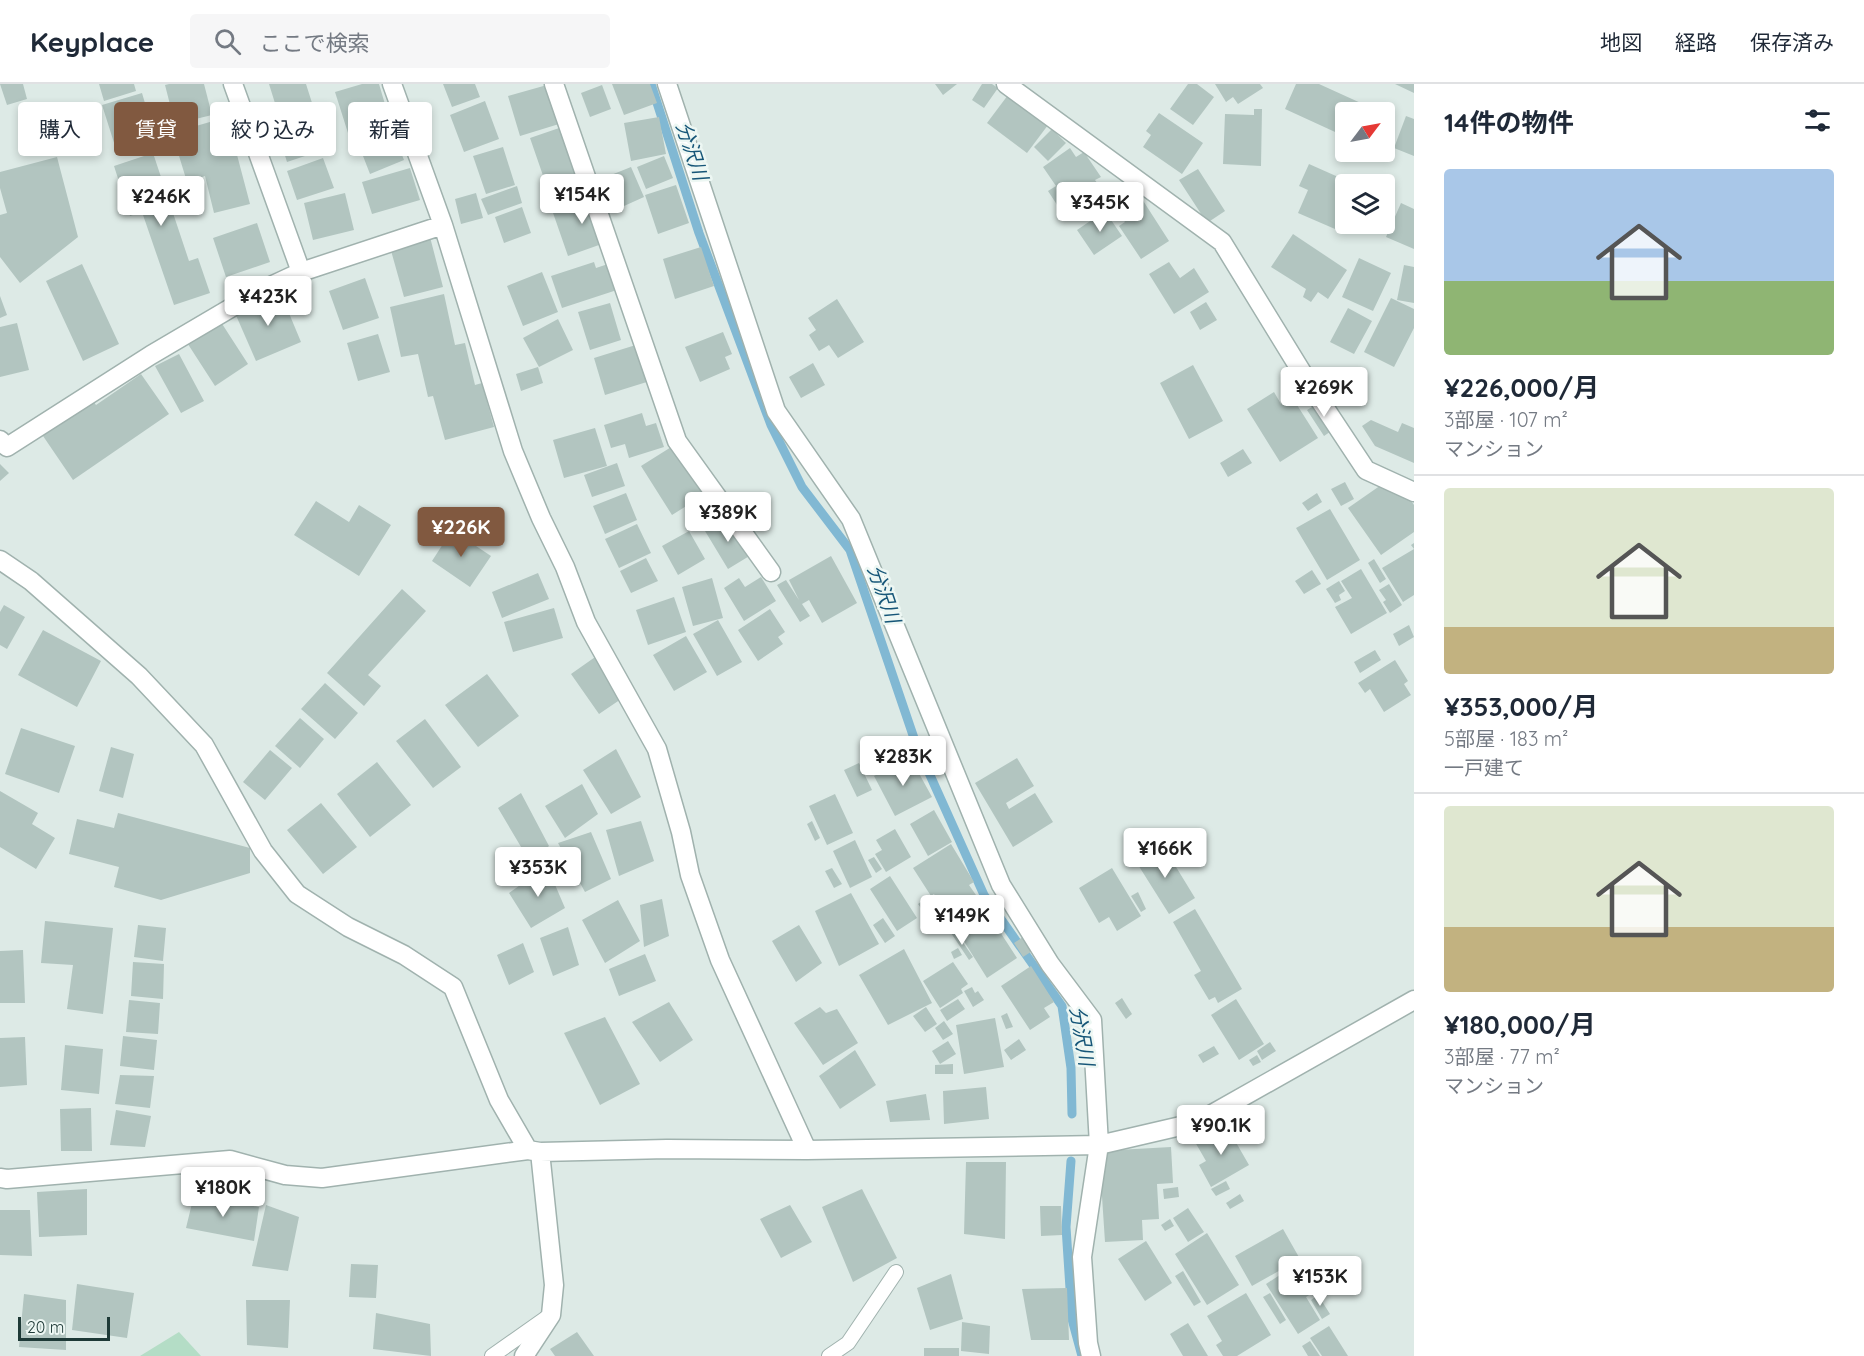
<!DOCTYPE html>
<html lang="ja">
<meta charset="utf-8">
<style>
:root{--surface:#fff;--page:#f6f6f7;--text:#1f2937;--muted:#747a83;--line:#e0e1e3;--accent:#815940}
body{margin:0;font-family:Quicksand,"Noto Sans JP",sans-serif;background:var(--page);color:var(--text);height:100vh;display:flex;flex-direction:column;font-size:22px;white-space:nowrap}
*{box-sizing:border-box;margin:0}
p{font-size:20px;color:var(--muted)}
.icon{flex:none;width:33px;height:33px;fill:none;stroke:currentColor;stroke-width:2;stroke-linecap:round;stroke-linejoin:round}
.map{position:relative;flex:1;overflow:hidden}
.details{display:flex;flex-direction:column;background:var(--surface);width:450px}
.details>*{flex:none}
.hud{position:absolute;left:18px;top:18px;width:570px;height:54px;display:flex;gap:12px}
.needle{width:39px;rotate:58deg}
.tools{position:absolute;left:1335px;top:18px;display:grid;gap:12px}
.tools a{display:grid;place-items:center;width:60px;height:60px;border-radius:6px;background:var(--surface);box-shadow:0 3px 9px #0003;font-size:30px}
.scale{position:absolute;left:18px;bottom:15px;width:92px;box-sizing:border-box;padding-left:6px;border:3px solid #1e3a37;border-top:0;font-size:16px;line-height:21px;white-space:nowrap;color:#1e3a37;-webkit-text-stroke:4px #edf7f3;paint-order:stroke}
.price{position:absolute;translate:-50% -51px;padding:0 14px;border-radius:6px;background:#fff;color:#222;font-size:20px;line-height:39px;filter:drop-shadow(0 2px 3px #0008)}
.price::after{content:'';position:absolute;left:50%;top:36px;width:18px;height:14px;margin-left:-9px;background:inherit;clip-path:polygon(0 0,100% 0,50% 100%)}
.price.on{background:var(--accent);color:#fff}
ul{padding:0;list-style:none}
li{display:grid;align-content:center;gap:12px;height:318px;padding:0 30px}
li+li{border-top:2px solid var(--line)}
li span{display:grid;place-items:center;height:186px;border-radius:6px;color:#555}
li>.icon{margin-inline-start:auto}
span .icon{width:108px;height:108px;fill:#fffc;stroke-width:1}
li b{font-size:26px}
h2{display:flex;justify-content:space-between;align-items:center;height:72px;padding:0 30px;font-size:26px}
.chip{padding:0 21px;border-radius:6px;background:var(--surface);box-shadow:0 3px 9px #0003;font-size:21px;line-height:54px}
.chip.on{background:var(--accent);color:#fff}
header{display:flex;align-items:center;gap:36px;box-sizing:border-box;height:84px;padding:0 30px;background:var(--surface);border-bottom:2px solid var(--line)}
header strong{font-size:28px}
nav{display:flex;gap:33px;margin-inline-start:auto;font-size:21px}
.search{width:420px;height:54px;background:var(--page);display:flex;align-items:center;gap:15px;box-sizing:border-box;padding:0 21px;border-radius:6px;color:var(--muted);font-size:22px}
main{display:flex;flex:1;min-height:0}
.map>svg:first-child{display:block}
</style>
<header>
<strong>Keyplace</strong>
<div class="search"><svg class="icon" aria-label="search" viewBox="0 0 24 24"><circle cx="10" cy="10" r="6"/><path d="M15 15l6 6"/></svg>ここで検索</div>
<nav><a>地図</a><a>経路</a><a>保存済み</a></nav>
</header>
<main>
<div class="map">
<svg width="1414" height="1272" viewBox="0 0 1414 1272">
<rect width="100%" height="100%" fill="#ddeae6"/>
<path fill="#b4ddc6" d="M179,1248l22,24h-61z"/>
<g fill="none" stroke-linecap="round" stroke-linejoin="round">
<path stroke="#81b8d3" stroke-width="9" d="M651,0l48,149 72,192 31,62 48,63 66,194 68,151 78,111 9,62 1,46
M1071,1077l-5,66 6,92 10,37"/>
</g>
<path fill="#b2c5c0" d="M0,0h23l4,15 -20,6z
M99,0h35l2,7 -32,10z
M169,0h35l8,31 -37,9 -10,-39z
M269,0h37l7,22 -10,3 5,16 7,-1 8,26 -36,12 -14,-44 6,-2z
M362,0h17l11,37 -42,12 -13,-41z
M443,0h32l5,13 -28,10z
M612,0h38l7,19 -33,12z
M935,0h22l-14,11z
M982,0h10l6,4 -14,20 -12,-8z
M1188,0h9l17,13 -21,28 -23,-16z
M1215,0h45l3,4 -25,16 -5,-7 -7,5z
M1296,0h23l55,25 -2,3h-26v25l-61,-28z
M1395,0h19v9z
M547,1l12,39 -39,12 -12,-40z
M602,1l9,24 -21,8 -9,-24z
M142,9l13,44 -39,12 -14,-44z
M1008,11l40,30 -21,28 -40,-30z
M485,17l14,38 -35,13 -14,-37z
M1254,25h8l-1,57 -38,-2 2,-50 29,1z
M1159,29l44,30 -21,31 -39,-27 8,-12 -5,-4z
M1406,32l8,3v37l-20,-8z
M227,33l23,87 -36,9 -9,-37 -18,6 -15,-49z
M659,33l7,37 -35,7 -7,-38z
M390,40l14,36 -34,14 -14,-36z
M565,42l15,46 -9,3 5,15 -19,6 -3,-8 -6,2 -18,-52z
M1052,45l14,14 -18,18 -14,-14z
M503,63l12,38 -29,9 -13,-38z
M1070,64l6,9 8,-5 17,25 -6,3 8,11 -38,26 -17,-26 8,-5 -13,-19z
M153,69l36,108 9,-3 12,35 -36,12 -32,-93 -12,4 -16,-50z
M664,72l9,22 -27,11 -9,-22z
M57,73l21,80 -58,46 -20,-26v-42l7,-2 -7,-25v-16z
M323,74l11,30 -37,12 -10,-29z
M1309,80l45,20h-8v20l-11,25 -37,-16 10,-23 -9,-4z
M631,83l13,30 -20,9 -13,-31z
M410,84l10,32 -48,14 -10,-32z
M1198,85l27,42 -18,12 -28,-43z
M676,101l13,38 -31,11 -13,-39z
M1133,101l36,56 -28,18 -22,-33 6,-4 -15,-22z
M517,102l5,17 -34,12 -7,-16z
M345,109l9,37 -41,10 -9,-37z
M476,109l7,25 -22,6 -6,-25z
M596,110l17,46 -45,16 -16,-46z
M1401,119l13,6v40l-28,-12z
M522,123l9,26 -27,10 -9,-26z
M1105,127l17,25 -28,19 -17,-25z
M257,139l13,39 -44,15 -13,-39z
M1356,140h20l-3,7z
M1293,150l54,36 -19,29 -10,-7 -7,10 -8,-5 3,-8 -35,-22z
M430,153l13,50 -39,10 -14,-50z
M701,163l13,39 -39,13 -12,-40z
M1359,174l32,15 -18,38 -31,-14z
M594,178l2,6 18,-6 9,26 -61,20 -11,-32z
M1169,178l11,16 14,-10 15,24 -35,22 -25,-40z
M82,180l37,80 -36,17 -37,-80z
M1404,181l10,2v36l-17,-3z
M542,188l16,40 -35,14 -16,-40z
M365,194l14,40 -36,12 -14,-39z
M281,210l20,48 -45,19 -21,-48z
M444,210l11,51 10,-2 10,42 7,-2 12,44 -49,13 -12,-44 -5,1 -10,-43 -17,3 -11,-50z
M0,212l7,19 -7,3z
M1391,214l23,11v19l-20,39 -30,-15z
M837,215l27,43 -26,16 -9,-13 -10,6 -10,-16 7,-5 -8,-12z
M1206,218l11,18 -17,10 -10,-18z
M610,219l11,37 -31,10 -12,-38z
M1348,224l24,13 -18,33 -24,-12z
M217,232l31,48 -33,22 -31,-48z
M558,235l15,31 -34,17 -16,-29z
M17,239l12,47 -29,7v-50z
M723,248l9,22 -7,3 5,12 -30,13 -15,-35z
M378,250l12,38 -32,9 -11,-38z
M639,260l11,37 -45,14 -11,-37z
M179,270l25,47 -23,12 -26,-47z
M813,279l12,22 -24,13 -12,-21z
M1193,281l30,56 -34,18 -29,-56z
M538,283l5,16 -22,8 -5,-17z
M141,290l28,40 -96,66 -32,-47 50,-35 5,7z
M1274,308l7,12 11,-7 26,41 -38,24 -33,-53z
M1324,316l16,25 -16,11 -17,-26z
M642,329l4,13 10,-3 8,24 -35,11 -4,-14 -14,4 -7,-23z
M1371,336l27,12 4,-9 12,5v35l-39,-17 -13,-20z
M595,344l12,38 -43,12 -11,-38z
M676,360l31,49 -35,22 -31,-49z
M1243,365l9,14 -24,14 -8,-14z
M617,379l8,23 -33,11 -8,-22z
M0,380l9,9 -9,8z
M1394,392l20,29v27l-33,23 -33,-47z
M1345,398l9,17 -13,7 -10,-17z
M626,409l11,27 -32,14 -12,-28z
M1317,409l5,9 -14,9 -6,-8z
M316,417l33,21 10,-17 32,20 -32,51 -65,-41z
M1330,425l30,51 -33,20 -31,-52z
M728,433l23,38 -23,14 -23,-38z
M637,440l14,29 -32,15 -14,-29z
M452,446l39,26 -21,31 -38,-26z
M689,447l16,28 -27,16 -16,-29z
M1414,459v52l-11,7 -21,-34 32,-19 -3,-4z
M831,472l26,47 -35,20 -13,-23 -7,4 8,12 -10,6 -23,-37 9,-5 13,20 -10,-20z
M646,474l12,23 -27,12 -11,-22z
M1374,475l12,20 -6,4 -12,-20z
M1361,485l26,44 -36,21 -16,-27 17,-9 -11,-17z
M1312,486l9,14 -17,10 -9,-13z
M538,489l11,26 -47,19 -10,-26z
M761,493l15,24 -32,20 -20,-33 15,-10 6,9z
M712,494l11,40 -30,8 -11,-39z
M1339,497l6,10 -6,4 2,5 -6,3 -9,-14z
M1389,500l13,21 -12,8 -7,-11 3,-2 -7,-10z
M402,505l24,22 -58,64 13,11 -17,20 -37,-33z
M674,513l12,35 -38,13 -12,-35z
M4,521l21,12 -18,32 -7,-4v-33z
M554,524l9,30 -50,14 -9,-30z
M770,525l15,23 -7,5 5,7 -25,17 -20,-31z
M718,536l24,42 -25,14 -24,-42z
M1409,541l5,12 -15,9 -6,-12z
M43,546l58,31 -24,46 -59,-32z
M686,552l21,36 -33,19 -21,-36z
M1375,566l6,10 -21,13 -6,-11z
M598,571l29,40 -28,19 -28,-40z
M1395,576l13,21 -4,3 7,11 -27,17 -14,-23 -5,4 -7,-10z
M487,590l32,42 -41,31 -33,-42z
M325,599l33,30 -23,26 -34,-30z
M300,634l24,21 -24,29 -25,-22z
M425,635l36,48 -28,21 -37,-47z
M21,644l54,18 -16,47 -54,-19z
M111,663l23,7 -11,44 -24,-7z
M616,665l25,48 -30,17 -28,-44z
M270,666l22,18 -27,32 -22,-18z
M879,669l7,10 -14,9 -6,-10z
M910,673l22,40 -37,19 -21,-40z
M1017,674l17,28 -28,17 3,6 26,-16 18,29 -40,25 -38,-64z
M377,678l34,43 -41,32 -33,-43z
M859,679l13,27 -15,7 -13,-27z
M582,700l16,30 -33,24 -20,-32z
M0,707l38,22 -6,11 23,14 -19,31 -36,-22z
M521,709l28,53 -19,16 -32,-54z
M835,710l18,39 -26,12 -18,-39z
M321,719l36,44 -34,27 -36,-44z
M934,726l18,32 -24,14 -18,-32z
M118,729l132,35v25l-89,27 -47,-13 5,-20 -50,-13 8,-35 37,9z
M641,737l13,40 -35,15 -13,-46z
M812,737l8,17 -5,3 -8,-17z
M895,745l16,28 -25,15 -11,-18 7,-4 -6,-10z
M591,748l20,47 -26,13 -27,-49z
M855,756l17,37 -22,11 -17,-37z
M951,760l23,38 -5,3 7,10 -34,21 -7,-10 4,-3 -5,-9 -3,2 -18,-28z
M1162,760l33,54 -26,16 -34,-54z
M874,773l8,12 -6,4 -8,-13z
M547,782l18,42 -34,20 -22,-35z
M832,784l10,16 -8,4 -9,-17z
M1112,784l29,48 -24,15 -8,-14 -10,6 -20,-35z
M890,792l27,42 -20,13 -27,-42z
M1138,808l8,17 -5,3 -10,-16z
M851,809l28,51 -40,22 -24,-55z
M927,814l13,19 -8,6 -14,-19z
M978,814l39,60 -30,20 -32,-51 5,-3 -7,-10z
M662,815l7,37 -25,11 -4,-42z
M618,816l22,41 -35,22 -23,-43z
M1195,825l47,80 -24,14 -3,-6 -6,3 -15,-25 7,-4 -28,-49z
M883,834l12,18 -10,7 -12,-18z
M45,837l68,7 -10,86 -36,-5 6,-44 -32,-2z
M138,841l28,3 -3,33 -29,-4z
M799,841l23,38 -26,19 -24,-41z
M568,843l11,38 -26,11 -13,-38z
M1033,846l10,14 -20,13 -9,-14z
M955,847l18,26 -4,3 -18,-27z
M523,859l11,29 -25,13 -12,-30z
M958,864l4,7 -8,4 -3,-7z
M904,865l28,54 -44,22 -29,-50z
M23,866l2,53h-25v-52z
M645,870l11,27 -37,15 -10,-27z
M133,878l31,2 -1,35 -32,-3z
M953,878l15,22 -7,5 2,4 -23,15 -17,-27z
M1031,882l23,36 -10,6 6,9 -20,13 -29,-44z
M972,903l3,6 3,-2 6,9 -11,7 -9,-16z
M1122,914l10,16 -6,5 -11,-16z
M958,915l7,10 -18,12 -7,-11z
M1236,915l28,45 -25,16 -28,-45z
M129,916l31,3 -2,31 -32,-2z
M669,918l24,38 -33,22 -28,-40z
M820,923l6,6 11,-4 21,34 -35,22 -29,-42z
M926,923l11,17 -12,8 -12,-16z
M1007,929l6,14 -7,2 -5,-13z
M605,933l35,67 -40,21 -36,-72z
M995,934l9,49 -40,7 -8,-49z
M944,937l9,13 -10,6 -8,-12z
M123,952l34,4 -3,30 -34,-4z
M25,953l2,48 -27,2v-49z
M1019,955l7,11 -15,10 -7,-10z
M948,957l8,13 -16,10 -8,-13z
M1270,958l6,9 -14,9 -5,-9z
M65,961l38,4 -4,45 -38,-4z
M1214,962l5,8 -16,9 -5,-8z
M855,966l21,35 -36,24 -21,-33z
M1257,971l4,7 -8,4 -4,-6z
M953,980v10h-18v-9z
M120,991l34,1 -4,32 -35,-4z
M986,1003l3,32 -45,5 -1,-33z
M926,1010l4,26 -40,2 -4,-21z
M91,1024l1,43h-31l-1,-42z
M116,1026l35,6 -6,31 -35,-2z
M1226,1041l23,40 -38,22 -12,-22 7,-4 -11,-19z
M1171,1063l2,36 -16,1 2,35 -17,1 1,20 -38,2 -6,-91z
M966,1078h40l-1,77 -41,-5z
M1226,1097l4,8 -14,7 -5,-7z
M1178,1103l1,10 -15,2 -1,-10z
M87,1105v46l-48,2 -2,-45z
M862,1105l35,69 -44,24 -31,-75z
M1240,1110l4,7 -14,8 -4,-6z
M194,1111l65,12 -5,34 -68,-13z
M266,1121l33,12 -11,54 -36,-5z
M790,1121l22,37 -31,16 -21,-39z
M1040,1122h21l1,29 -21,1z
M1188,1124l16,24 -16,10 -15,-24z
M0,1126h30l2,46 -32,-1z
M1170,1135l4,7 -9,5 -4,-6z
M1283,1145l17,30 -48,27 -17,-30z
M1207,1149l32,52 -32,20 -32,-51z
M1146,1157l26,42 -27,18 -27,-42z
M1298,1179l18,28 -10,6 14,23 -22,14 -32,-50z
M351,1180l27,1 -2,33 -27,-1z
M1183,1187l18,31 -7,4 -19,-30z
M951,1190l12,45 -33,11 -13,-42z
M77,1200l57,9 -7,45 -55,-8z
M1067,1204l2,52h-38l-9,-51z
M1246,1209l25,42 -34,21h-14l-7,-11 6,-4 -15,-25z
M1270,1209l16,27 -6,4 -17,-27z
M24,1210l42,6v50l-47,-3z
M1318,1211l12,19 -8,5 -11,-19z
M246,1216h44l-2,48 -41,-3z
M376,1229l54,11 1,32 -58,-7z
M962,1238l28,4 -1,28 -28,-3z
M1188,1239l20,33h-25l-13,-22z
M1329,1242l19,30h-26l-12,-18z
M577,1248l17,24h-39l-5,-7z
M1310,1257l10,15h-12l-6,-10z
M924,1264h35v8h-35z"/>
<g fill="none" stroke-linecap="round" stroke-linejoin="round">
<defs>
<path id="lane" d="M492,1272l54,-38
M829,1272l19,-13 48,-71"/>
<path id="street" d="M233,0l68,188
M392,0l51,141
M554,0l123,357 94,131
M667,0l109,327 75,108 150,366 49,79 42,56 7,125 -17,112 6,86 3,13
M1006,0l216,158 89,145 55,83 48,22
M0,356l7,7 144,-92 107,-63 43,-20 142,-47 70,226 28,67 24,49 21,55 71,127 24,83 9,43 30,85 87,190
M0,476l31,21 108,95 65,69 59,106 34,43 51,33 56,28 49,32 46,113 29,50
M0,1094l7,1 223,-19 55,15 37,3 206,-28 12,2 127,-3 140,1 292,-5 99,-23 216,-122
M524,1272l27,-41 3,-30 -14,-133"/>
</defs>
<use href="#lane" stroke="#a0b2ae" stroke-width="16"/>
<use href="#street" stroke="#a0b2ae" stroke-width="21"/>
<use href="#lane" stroke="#fff" stroke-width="14"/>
<use href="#street" stroke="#fff" stroke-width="18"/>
</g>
<g text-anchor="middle" stroke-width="5" stroke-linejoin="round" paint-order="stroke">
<g font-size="20" font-style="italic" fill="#165678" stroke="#edf7f3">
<text transform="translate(692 67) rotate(72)" y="7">分沢川</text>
<text transform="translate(884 510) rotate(71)" y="7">分沢川</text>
<text transform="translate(1082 952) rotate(80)" y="7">分沢川</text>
</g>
</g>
</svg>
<div class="tools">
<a><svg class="needle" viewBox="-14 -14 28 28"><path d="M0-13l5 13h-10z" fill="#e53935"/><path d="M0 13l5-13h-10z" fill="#747a83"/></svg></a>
<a><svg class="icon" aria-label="layers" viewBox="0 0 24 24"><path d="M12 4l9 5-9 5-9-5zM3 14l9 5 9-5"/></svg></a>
</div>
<div class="scale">20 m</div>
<b class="price" style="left:582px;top:141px">¥154K</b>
<b class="price" style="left:161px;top:143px">¥246K</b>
<b class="price" style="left:1100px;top:149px">¥345K</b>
<b class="price" style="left:268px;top:243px">¥423K</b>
<b class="price" style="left:1324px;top:334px">¥269K</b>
<b class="price" style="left:728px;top:459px">¥389K</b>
<b class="price on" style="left:461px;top:474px">¥226K</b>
<b class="price" style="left:903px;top:703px">¥283K</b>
<b class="price" style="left:1165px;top:795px">¥166K</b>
<b class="price" style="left:538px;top:814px">¥353K</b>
<b class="price" style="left:962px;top:862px">¥149K</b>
<b class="price" style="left:1221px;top:1072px">¥90.1K</b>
<b class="price" style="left:223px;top:1134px">¥180K</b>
<b class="price" style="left:1320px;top:1223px">¥153K</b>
<div class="hud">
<a class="chip">購入</a>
<a class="chip on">賃貸</a>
<a class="chip">絞り込み</a>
<a class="chip">新着</a>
</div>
</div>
<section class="details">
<h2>14件の物件<svg class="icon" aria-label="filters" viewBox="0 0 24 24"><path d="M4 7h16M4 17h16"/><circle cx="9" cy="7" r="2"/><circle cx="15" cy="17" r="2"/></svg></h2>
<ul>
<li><span style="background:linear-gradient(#a9c7e8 60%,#8fb573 0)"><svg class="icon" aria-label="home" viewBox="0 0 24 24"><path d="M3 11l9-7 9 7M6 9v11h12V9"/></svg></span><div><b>¥226,000/月</b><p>3部屋 · 107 m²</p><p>マンション</p></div></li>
<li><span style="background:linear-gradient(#dfe7d0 75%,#c2b280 0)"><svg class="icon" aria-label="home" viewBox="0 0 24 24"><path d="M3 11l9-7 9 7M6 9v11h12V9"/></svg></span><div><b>¥353,000/月</b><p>5部屋 · 183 m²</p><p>一戸建て</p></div></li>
<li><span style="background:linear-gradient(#dfe7d0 65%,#c2b280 0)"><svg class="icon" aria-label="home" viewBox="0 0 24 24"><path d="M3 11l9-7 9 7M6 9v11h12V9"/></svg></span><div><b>¥180,000/月</b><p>3部屋 · 77 m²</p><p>マンション</p></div></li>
</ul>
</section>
</main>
